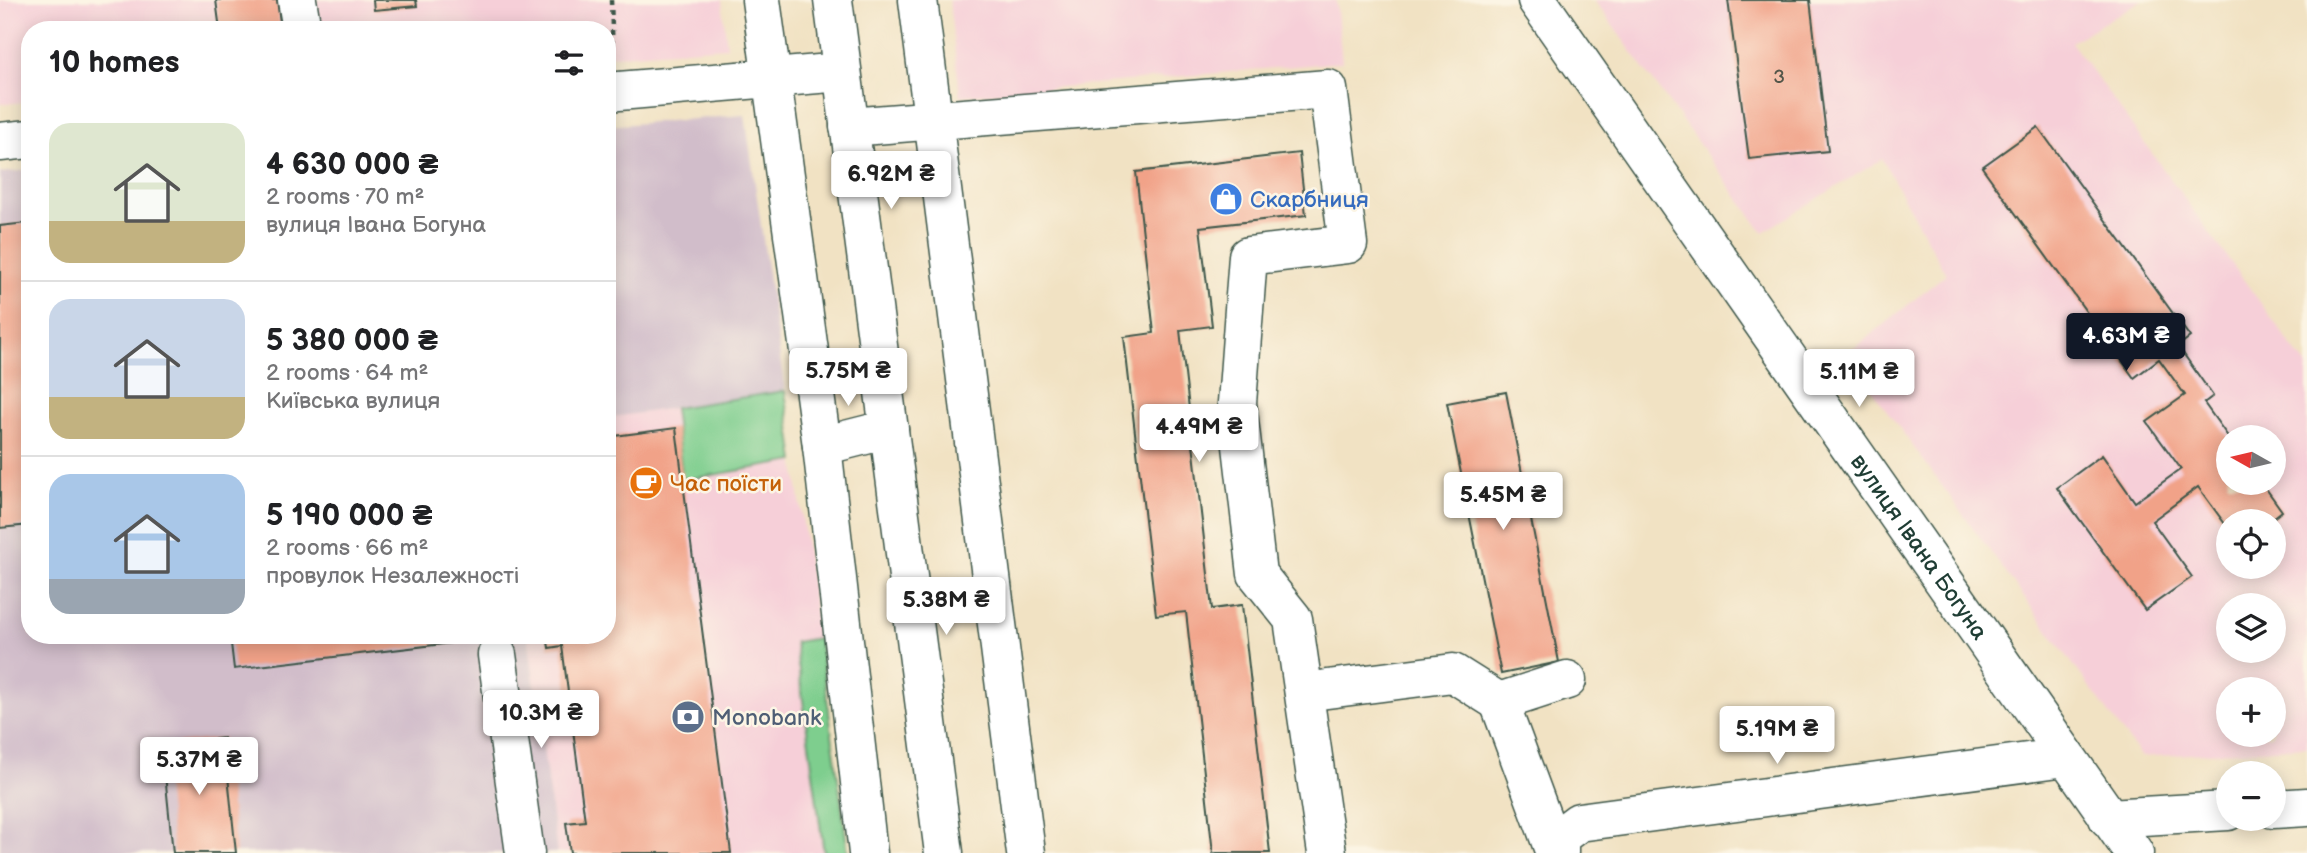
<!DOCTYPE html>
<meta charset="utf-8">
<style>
:root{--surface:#fff;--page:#f2f2f2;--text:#202124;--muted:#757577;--line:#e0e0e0;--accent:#111827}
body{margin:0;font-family:"Balsamiq Sans",sans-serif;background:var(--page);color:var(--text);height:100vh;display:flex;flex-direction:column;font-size:26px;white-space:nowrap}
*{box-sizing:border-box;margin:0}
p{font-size:23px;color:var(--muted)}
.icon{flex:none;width:38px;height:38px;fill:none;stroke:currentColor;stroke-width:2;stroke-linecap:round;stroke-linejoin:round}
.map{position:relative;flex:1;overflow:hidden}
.drawer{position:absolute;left:21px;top:21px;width:595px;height:623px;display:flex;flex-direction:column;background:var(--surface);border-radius:28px;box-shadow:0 4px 18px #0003}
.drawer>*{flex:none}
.needle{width:46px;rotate:278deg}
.fabs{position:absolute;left:2216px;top:425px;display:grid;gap:14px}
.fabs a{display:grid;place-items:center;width:70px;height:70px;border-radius:50%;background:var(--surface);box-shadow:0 4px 18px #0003;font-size:35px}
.price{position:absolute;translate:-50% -60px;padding:0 16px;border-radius:7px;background:#fff;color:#222;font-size:23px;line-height:46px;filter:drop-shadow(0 2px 4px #0008)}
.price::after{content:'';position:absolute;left:50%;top:42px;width:21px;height:16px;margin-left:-10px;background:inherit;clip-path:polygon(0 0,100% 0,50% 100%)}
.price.selected{background:var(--accent);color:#fff}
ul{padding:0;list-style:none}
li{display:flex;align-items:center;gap:21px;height:175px;padding:0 28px}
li+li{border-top:2px solid var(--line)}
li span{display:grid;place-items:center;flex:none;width:196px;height:140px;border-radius:21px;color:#555}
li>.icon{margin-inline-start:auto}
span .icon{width:84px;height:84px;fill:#fffc;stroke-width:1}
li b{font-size:30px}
h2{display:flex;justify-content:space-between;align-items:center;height:84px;padding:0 28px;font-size:30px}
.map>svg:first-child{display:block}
</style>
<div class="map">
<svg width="2307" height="853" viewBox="0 0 2307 853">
<rect width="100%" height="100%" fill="#fcf5e5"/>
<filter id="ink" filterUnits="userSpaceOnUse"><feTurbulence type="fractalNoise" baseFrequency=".0143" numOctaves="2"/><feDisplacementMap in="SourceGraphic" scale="14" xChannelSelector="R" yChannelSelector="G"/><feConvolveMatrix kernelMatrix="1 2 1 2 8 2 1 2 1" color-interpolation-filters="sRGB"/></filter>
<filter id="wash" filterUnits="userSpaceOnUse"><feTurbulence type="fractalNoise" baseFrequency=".00686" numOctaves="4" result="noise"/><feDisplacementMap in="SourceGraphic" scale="28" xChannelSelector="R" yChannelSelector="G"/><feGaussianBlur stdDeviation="1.57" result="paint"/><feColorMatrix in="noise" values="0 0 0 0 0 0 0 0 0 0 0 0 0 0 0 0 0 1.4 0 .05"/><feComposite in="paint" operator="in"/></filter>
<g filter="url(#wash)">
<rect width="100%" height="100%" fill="#f1e2c3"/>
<path fill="#f6cfd8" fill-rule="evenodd" d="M0,0h722l5,47 -120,9v-26h-577v72l-30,2z
M949,0h387l6,62 -382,34z
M1594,0h548l-71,42 236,325v380l-166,10 -295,-402 100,-81 -64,-115 -119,73zM2228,438h45v45h-45zM2228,522h45v45h-45zM2228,606h45v45h-45zM2228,690h45v45h-45z
M785,391l63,462h-291l-29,-218h79v-217z"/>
<path fill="#d1bdca" d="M745,115l40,276 -178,27v-292z
M30,170v465h498l29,218h-557v-680z"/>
<path fill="#7ece8e" stroke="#4e8661" stroke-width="2" d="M785,391l10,70 -112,19 -9,-72z
M819,638l29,215h-24l-29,-211z"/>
<g id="blocks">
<path fill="#f1a288" d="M216,0h61l4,30h-61z
M373,0h43l1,6 -43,4z
M1728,0h82l18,151 -79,8z
M2038,127l152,210 -12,9 35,50 -9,7 25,35 -1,45h34l20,28 -14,11h-40v6l-30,-41 -46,34 40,56 -47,33 -88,-122 45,-33 33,47 46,-33 -34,-47 38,-27 -26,-36 -25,19 -152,-211z
M1299,153l7,62 -106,12 12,99 -32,4 32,279 30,-4 28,248h-57l-27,-241 -30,3 -32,-278 30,-4 -18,-161z
M26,223l4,37v265l-30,3v-302z
M1506,392l53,270 -58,12 -54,-271z
M676,428l55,425h-161l-4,-30 19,-2 -23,-175 -13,2 -2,-13h60v-198z
M230,635h246v5l-242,29z
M224,738l12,115h-63l-11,-108z"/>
</g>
</g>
<g filter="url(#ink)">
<use href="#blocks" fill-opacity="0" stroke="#3e5649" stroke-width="2"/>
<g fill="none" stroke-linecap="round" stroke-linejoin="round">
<defs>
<g id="minor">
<path d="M297,0l5,30"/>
<path d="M761,0l61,446 46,407"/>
<path d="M918,0l108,853"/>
<path id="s1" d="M1537,0l597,853"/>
<path d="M607,92l235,-20"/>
<path d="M849,127l479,-38 20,155 -100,12 -11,147 20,171 36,45 34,234"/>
<path d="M0,142l30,-3"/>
<path d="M822,446l67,-17"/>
<path d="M497,655l28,198"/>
<path d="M1304,692l149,-19 46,29 68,-22"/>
<path d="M1499,702l56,151"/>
<path d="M2273,809l34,-2"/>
<path d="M2108,818l120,-7"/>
<path d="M1559,853v-16l20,-15 487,-65"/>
</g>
<path id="major" d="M833,0l111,853"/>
</defs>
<use href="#minor" stroke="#3e5649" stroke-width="41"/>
<use href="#major" stroke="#3e5649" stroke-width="41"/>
<path stroke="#3e5649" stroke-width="4.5" stroke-dasharray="5 5" stroke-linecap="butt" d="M611,0l2,56"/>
<use href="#minor" stroke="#fff" stroke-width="38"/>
<use href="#major" stroke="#fff" stroke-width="38"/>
</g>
</g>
<defs>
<symbol id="shop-disc" viewBox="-11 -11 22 22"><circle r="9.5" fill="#3f7fe0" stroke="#fcf5e5"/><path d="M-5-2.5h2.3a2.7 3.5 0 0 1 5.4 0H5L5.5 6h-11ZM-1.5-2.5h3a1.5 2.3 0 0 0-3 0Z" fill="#fff"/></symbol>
<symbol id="cafe-disc" viewBox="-11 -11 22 22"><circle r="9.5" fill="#e8710a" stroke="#fcf5e5"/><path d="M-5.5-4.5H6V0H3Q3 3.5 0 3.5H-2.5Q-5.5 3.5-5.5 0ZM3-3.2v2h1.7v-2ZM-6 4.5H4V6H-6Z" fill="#fff"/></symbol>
<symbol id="bank-disc" viewBox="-11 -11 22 22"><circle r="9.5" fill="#5c6f8a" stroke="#fcf5e5"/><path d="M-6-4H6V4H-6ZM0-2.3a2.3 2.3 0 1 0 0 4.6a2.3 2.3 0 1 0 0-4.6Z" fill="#fff"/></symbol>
</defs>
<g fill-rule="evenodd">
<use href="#shop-disc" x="1207" y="180" width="38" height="38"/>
<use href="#cafe-disc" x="627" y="464" width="38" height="38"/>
<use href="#bank-disc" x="669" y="698" width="38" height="38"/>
</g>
<g text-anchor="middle" stroke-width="5" stroke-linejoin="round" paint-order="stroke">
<g font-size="19" fill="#545649">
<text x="1779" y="83">3</text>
</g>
<g font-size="23" fill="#366cbe" stroke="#fcf5e5" text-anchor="start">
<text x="1250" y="207">Скарбниця</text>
</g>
<g font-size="23" fill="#c56008" stroke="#fcf5e5" text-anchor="start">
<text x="670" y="491">Час поїсти</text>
</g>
<g font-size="23" fill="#1f3d34" stroke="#fcf5e5">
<text dy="8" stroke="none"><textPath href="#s1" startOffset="667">вулиця Івана Богуна</textPath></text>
</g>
<g font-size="23" fill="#4e5e75" stroke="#fcf5e5" text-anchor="start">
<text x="712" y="725">Monobank</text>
</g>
</g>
</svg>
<div class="fabs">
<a><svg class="needle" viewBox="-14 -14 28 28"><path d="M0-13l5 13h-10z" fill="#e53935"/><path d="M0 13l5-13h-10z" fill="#757577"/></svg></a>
<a><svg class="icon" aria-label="locate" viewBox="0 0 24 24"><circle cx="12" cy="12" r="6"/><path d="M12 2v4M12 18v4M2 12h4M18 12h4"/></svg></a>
<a><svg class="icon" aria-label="layers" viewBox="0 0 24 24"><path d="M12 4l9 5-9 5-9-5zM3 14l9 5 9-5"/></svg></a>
<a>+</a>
<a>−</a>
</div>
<b class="price" style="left:891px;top:211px">6.92M ₴</b>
<b class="price selected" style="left:2126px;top:373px">4.63M ₴</b>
<b class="price" style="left:848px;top:408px">5.75M ₴</b>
<b class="price" style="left:1859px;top:409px">5.11M ₴</b>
<b class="price" style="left:1199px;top:464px">4.49M ₴</b>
<b class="price" style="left:1503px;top:532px">5.45M ₴</b>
<b class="price" style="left:946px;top:637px">5.38M ₴</b>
<b class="price" style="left:541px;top:750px">10.3M ₴</b>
<b class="price" style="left:1777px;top:766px">5.19M ₴</b>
<b class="price" style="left:199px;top:797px">5.37M ₴</b>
<section class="drawer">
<h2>10 homes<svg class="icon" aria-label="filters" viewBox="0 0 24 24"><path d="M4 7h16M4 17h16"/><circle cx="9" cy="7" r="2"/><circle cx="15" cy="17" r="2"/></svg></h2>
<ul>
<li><span style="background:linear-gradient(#dfe7d0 70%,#c2b280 0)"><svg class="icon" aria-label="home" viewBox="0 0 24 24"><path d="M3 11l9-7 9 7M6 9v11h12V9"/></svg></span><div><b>4 630 000 ₴</b><p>2 rooms · 70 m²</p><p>вулиця Івана Богуна</p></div></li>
<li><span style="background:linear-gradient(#c9d6e8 70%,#c2b280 0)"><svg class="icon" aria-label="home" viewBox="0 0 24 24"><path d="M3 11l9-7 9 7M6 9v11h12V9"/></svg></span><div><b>5 380 000 ₴</b><p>2 rooms · 64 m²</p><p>Київська вулиця</p></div></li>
<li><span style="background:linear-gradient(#a9c7e8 75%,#9aa5b1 0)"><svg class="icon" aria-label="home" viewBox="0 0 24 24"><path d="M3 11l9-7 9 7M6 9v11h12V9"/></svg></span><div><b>5 190 000 ₴</b><p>2 rooms · 66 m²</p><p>провулок Незалежності</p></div></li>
</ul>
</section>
</div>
